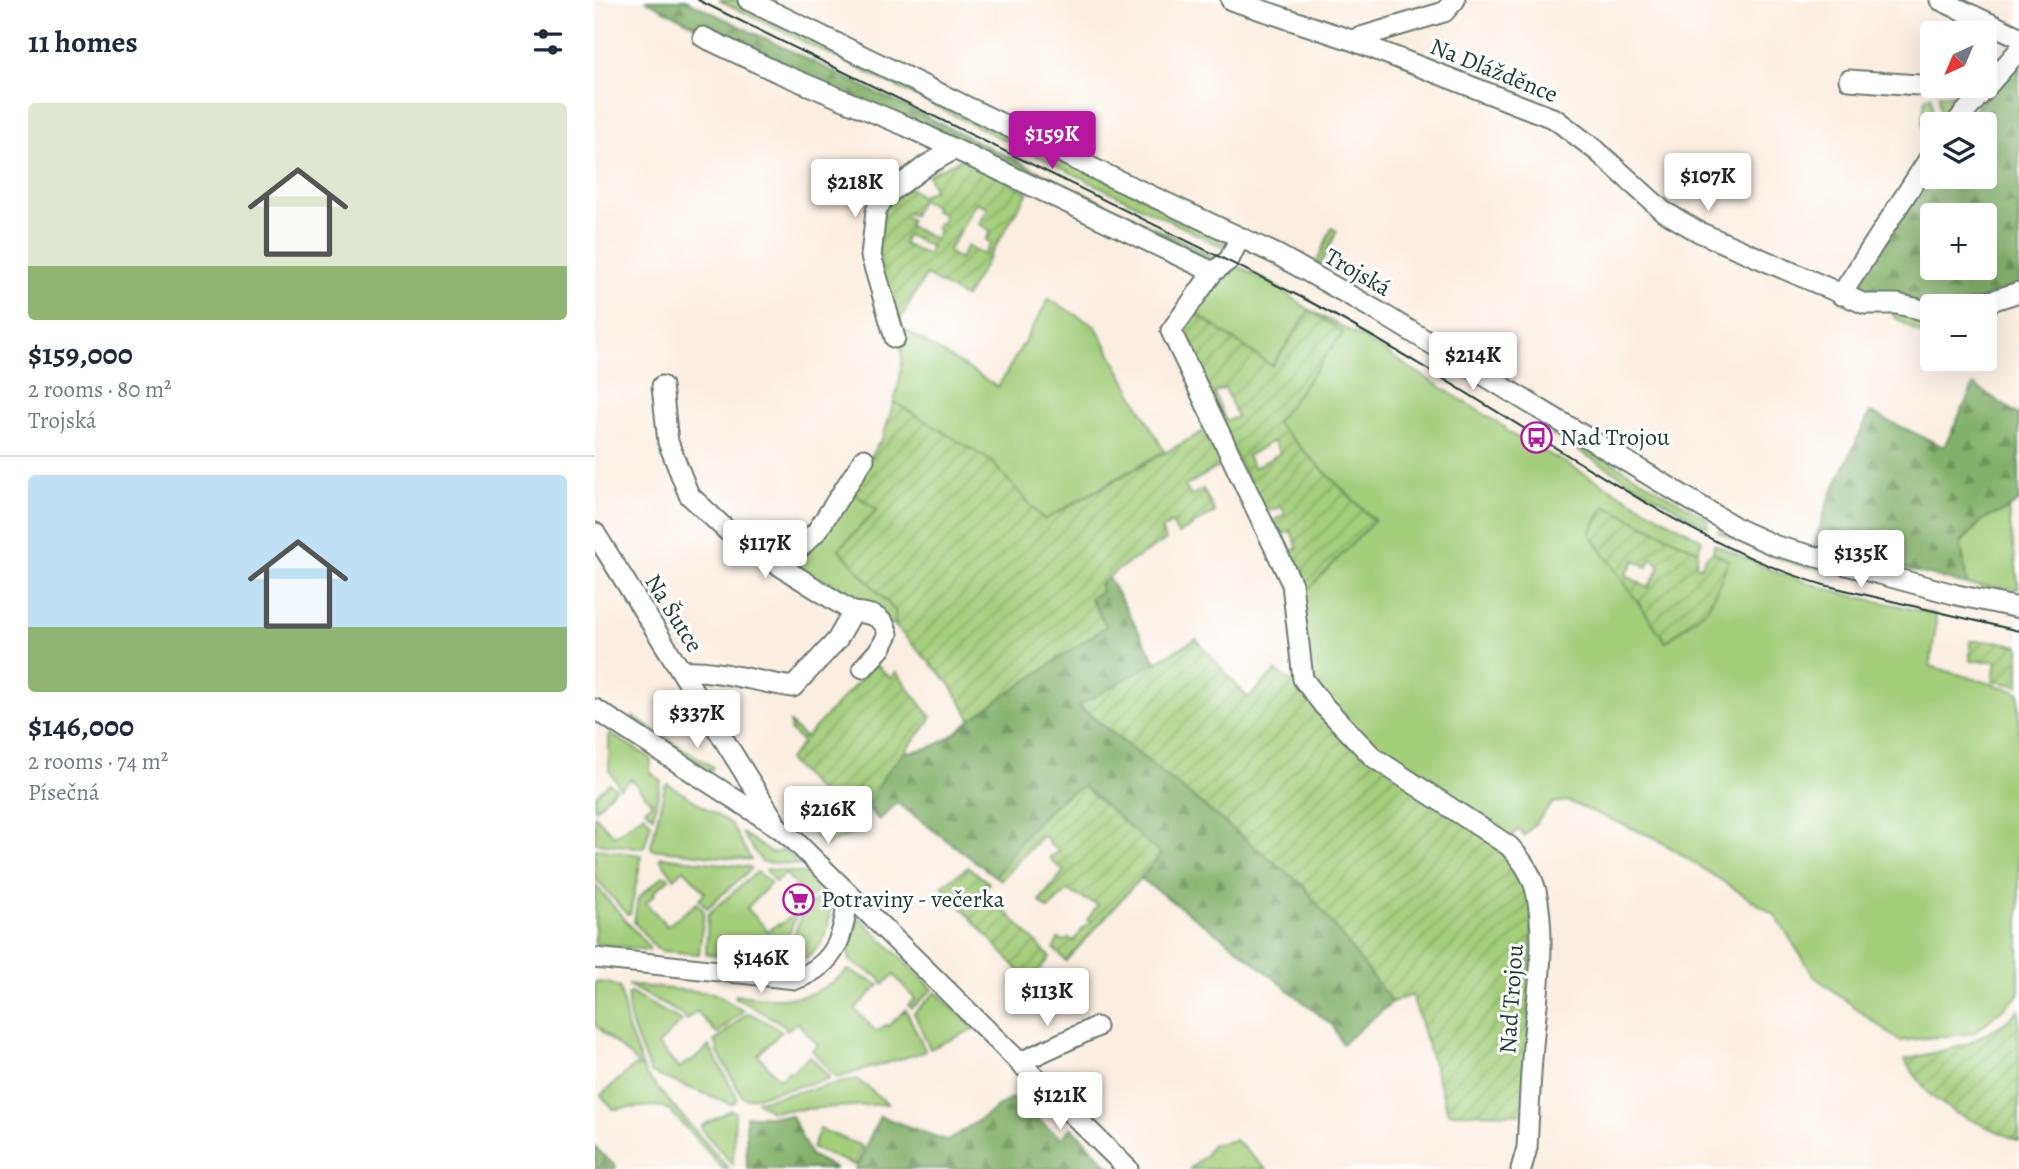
<!DOCTYPE html>
<meta charset="utf-8">
<style>
:root{--surface:#fff;--page:#f6f6f7;--text:#1f2937;--muted:#747a83;--line:#e0e1e3;--accent:#b5179e}
body{margin:0;font-family:Alegreya,serif;background:var(--page);color:var(--text);height:100vh;display:flex;flex-direction:column;font-size:26px;white-space:nowrap}
*{box-sizing:border-box;margin:0}
p{font-size:23px;color:var(--muted)}
.icon{flex:none;width:38px;height:38px;fill:none;stroke:currentColor;stroke-width:2;stroke-linecap:round;stroke-linejoin:round}
.map{position:relative;flex:1;overflow:hidden}
.drawer{display:flex;flex-direction:column;background:var(--surface);width:595px}
.drawer>*{flex:none}
.needle{width:46px;rotate:224deg}
.buttons{position:absolute;left:1325px;top:21px;display:grid;gap:14px}
.buttons a{display:grid;place-items:center;width:77px;height:77px;border-radius:7px;background:var(--surface);box-shadow:0 7px 28px #0002;font-size:35px}
.price{position:absolute;translate:-50% -60px;padding:0 16px;border-radius:7px;background:#fff;color:#222;font-size:23px;line-height:46px;filter:drop-shadow(0 2px 4px #0008)}
.price::after{content:'';position:absolute;left:50%;top:42px;width:21px;height:16px;margin-left:-10px;background:inherit;clip-path:polygon(0 0,100% 0,50% 100%)}
.price.on{background:var(--accent);color:#fff}
ul{padding:0;list-style:none}
li{display:grid;align-content:center;gap:14px;height:371px;padding:0 28px}
li+li{border-top:2px solid var(--line)}
li span{display:grid;place-items:center;height:217px;border-radius:7px;color:#555}
li>.icon{margin-inline-start:auto}
span .icon{width:126px;height:126px;fill:#fffc;stroke-width:1}
li b{font-size:30px}
h2{display:flex;justify-content:space-between;align-items:center;height:84px;padding:0 28px;font-size:30px}
main{display:flex;flex:1;min-height:0}
.map>svg:first-child{display:block}
</style>
<main>
<section class="drawer">
<h2>11 homes<svg class="icon" aria-label="filters" viewBox="0 0 24 24"><path d="M4 7h16M4 17h16"/><circle cx="9" cy="7" r="2"/><circle cx="15" cy="17" r="2"/></svg></h2>
<ul>
<li><span style="background:linear-gradient(#dfe7d0 75%,#8fb573 0)"><svg class="icon" aria-label="home" viewBox="0 0 24 24"><path d="M3 11l9-7 9 7M6 9v11h12V9"/></svg></span><div><b>$159,000</b><p>2 rooms · 80 m²</p><p>Trojská</p></div></li>
<li><span style="background:linear-gradient(#bfe0f5 70%,#8fb573 0)"><svg class="icon" aria-label="home" viewBox="0 0 24 24"><path d="M3 11l9-7 9 7M6 9v11h12V9"/></svg></span><div><b>$146,000</b><p>2 rooms · 74 m²</p><p>Písečná</p></div></li>
</ul>
</section>
<div class="map">
<svg width="1424" height="1169" viewBox="0 0 1424 1169">
<defs>
<pattern id="forest-firs" width="22" height="20" patternUnits="userSpaceOnUse" patternTransform="scale(1.75)"><rect width="22" height="20" fill="#82b16a"/><path d="M5 1l3.5 6h-7zM16 11l3.5 6h-7z" fill="#6a9158"/></pattern>
<pattern id="garden-furrows" width="10" height="10" patternUnits="userSpaceOnUse" patternTransform="scale(1.75)"><rect width="10" height="10" fill="#a3ce7a"/><path d="M-1 1l2-2M0 10L10 0M9 11l2-2" fill="none" stroke="#84a865"/></pattern>
</defs>
<rect width="100%" height="100%" fill="#fff"/>
<filter id="ink" filterUnits="userSpaceOnUse"><feTurbulence type="fractalNoise" baseFrequency=".0143" numOctaves="2"/><feDisplacementMap in="SourceGraphic" scale="14" xChannelSelector="R" yChannelSelector="G"/><feConvolveMatrix kernelMatrix="1 2 1 2 8 2 1 2 1" color-interpolation-filters="sRGB"/></filter>
<filter id="wash" filterUnits="userSpaceOnUse"><feTurbulence type="fractalNoise" baseFrequency=".00686" numOctaves="4" result="noise"/><feDisplacementMap in="SourceGraphic" scale="28" xChannelSelector="R" yChannelSelector="G"/><feGaussianBlur stdDeviation="1.57" result="paint"/><feColorMatrix in="noise" values="0 0 0 0 0 0 0 0 0 0 0 0 0 0 0 0 0 1.4 0 .05"/><feComposite in="paint" operator="in"/></filter>
<g filter="url(#wash)">
<rect width="100%" height="100%" fill="#faeee1"/>
<path fill="#a3ce7a" stroke="#618657" stroke-width="2" d="M124,0h20l485,237 -1,10z
M1344,94l27,1 -17,29h-8z
M1336,96l3,28h-2v18l-10,-17 3,-27z
M737,228l5,3 -17,35 -4,-3z
M642,266l33,16 40,28 48,25 148,93 -1,2 13,8 1,-1 183,103 -4,11 -93,-45 -15,28 76,108 63,-81 -16,-9 1,-8 59,27 67,22 95,21 1,13 -6,39 89,26v303l-45,38 -75,8 -85,-65 -39,-61 -120,-77 -88,-37 -14,2 -29,33 -5,-7 -12,11 -131,-86 -66,-76 -16,-101 10,16 70,-73 -99,-97 35,-113 -38,56 -81,-56 27,-36 13,-3z
M454,299l47,28 68,124 -120,69 -54,-58 -96,-60c9,-31 11,-45 3,-77l101,62z
M1299,311l38,10 -4,5 4,15 -39,-25z
M961,429l152,90v8l-156,-92z
M257,492l25,17 -38,40 56,62 1,16 -17,-14 -26,-9 -57,-39z
M1413,509l11,80 -52,-4 -6,-42 23,-24z
M1125,530h5l123,45 -51,-10 -41,-15 -38,-18z
M38,717l80,50 -3,5 -78,-50z
M14,733l42,25 -1,14 11,9 -8,35 -8,-7 7,-6 -21,-24 -11,9 -11,-18z
M14,783l7,5 -21,22v-14z
M73,784l63,40 20,36 -99,-11 -1,-3 14,-60z
M49,814l7,9 -7,25 -49,-5v-28l19,21z
M146,832l30,21 14,-3 16,15 -39,-3z
M0,849l47,6 -12,59h-3l-32,-36z
M66,857l89,10 1,2 -44,39 -8,-9 6,-7 -21,-23 -10,9 -14,-19z
M173,869l43,5 11,13 -20,18 -2,-1 7,-6 -21,-24 -11,8 -9,-12z
M162,872l14,11 -24,25 21,23 10,-7 2,1 19,-16 -20,50 -3,2 -70,-7 2,-40z
M68,876h4l2,3 -15,13 1,2 -9,9 21,23 30,-23 7,8 -5,43 -37,-3 -6,-3 -22,-26 4,-24z
M0,885l54,62v3l-54,-6z
M228,893l4,3c9,31 -7,66 -43,66l19,-51z
M265,918l73,71 -21,19 -4,-3 7,-6 -21,-24 -11,9 -3,-6 -30,-17 -2,-10z
M253,970l31,15 -24,24 21,23 10,-7 1,2 19,-17 19,40 -1,2 -88,26 -24,-28 6,-5 -21,-23 -10,8 -3,-5 -49,-28 1,-2c49,4 72,10 112,-25z
M0,982l14,1 11,5 8,41 18,46 83,94h-6l-53,-59 -14,-4 -43,3 -12,-14 33,-29 7,2c-14,-17 -32,-28 -46,-44z
M33,985l86,8 29,18 -26,23 -20,-23 -11,9 -3,-5z
M341,992l38,37 -44,20 -16,-36z
M35,993l52,28 -24,24 21,24 9,-8 2,2 19,-17 28,51 -2,5 -4,2 -80,-31c-10,-25 -25,-52 -23,-79z
M155,1013l32,18 -24,24 21,24 10,-8 1,2 20,-17 19,21v2l-83,20 -4,-3 -25,-45 1,-5 -4,-4 32,-28z
M262,1079l31,25 -117,7 -14,-10z
M136,1110l4,2 -2,53 -31,-35 -1,-4z
M225,1129l42,17 -8,19 -42,-17z
M640,1140l31,29h-76l16,-14 5,-10z"/>
<path fill="url(#forest-firs)" stroke="#50774f" stroke-width="2" fill-rule="evenodd" d="M50,0h41l531,258 -4,4 -439,-196z
M1424,61v223l-56,22 -76,-4 -24,-10 -2,-13 71,-112v10h53v-53h-24zM1337,215h53v53h-53z
M1379,385l45,30v86l-11,8 -24,10 -23,23 6,43 -153,-40 14,-44 42,-89 74,35z
M513,577l48,85 -77,45 224,178 89,117 -50,42 -9,-18 -95,-77 -98,-71 21,-23 -97,-60 -35,38 -34,43 -98,-73 -18,17 -13,-13 18,-31 19,-24c29,-1 47,-12 68,-33l135,-93 -16,-29z
M416,1098l50,40 10,-11 41,42h-257l25,-53 68,25z
M151,1116h46l18,39 26,14h-89z
M0,1147l21,20 -1,2h-20z"/>
<path fill="url(#garden-furrows)" stroke="#618657" stroke-width="2" fill-rule="evenodd" d="M368,158l65,34 -63,106 -39,-23 -29,50 -19,-67 6,-59 26,-11 10,8 14,-6 -6,-15zM326,200l15,7 -2,3 10,5 -2,10 -4,-2 -2,6 3,2 -4,8 -27,-13 3,-6 -6,-4 1,-3 7,2zM381,202l12,6 -9,16 12,7 -5,9 5,3 -7,12 -17,-9 -7,13 -12,-7zM312,235l24,11 -3,9 -25,-11z
M596,310l81,56 38,-56 33,23 -67,90 98,98 -70,73 -35,-71 16,-9 -3,-7 -18,5 -89,-179zM630,388l12,29 -11,4 -12,-28zM678,441l7,12 -26,15 -7,-12zM696,531l7,17 -10,4 -7,-17z
M299,402l97,59 53,59 169,-94 16,35 -44,25 6,10 12,-7 12,23 -37,22 -6,-11 -11,7 5,10 -49,30 -18,15 2,6 -11,7 16,28 -135,93 -21,-35 -54,-57 -1,-16 -56,-62 38,-39 -29,-21 35,-52z
M1010,506l93,45 -2,13 4,3 7,-11 6,-4 16,9 -21,47 -42,34 -76,-108zM1057,558l8,9 -12,21 -22,-13 9,-15 12,7z
M601,639l52,59 28,-27 34,23 186,150 28,30 9,31 -7,209 -78,-1 -36,-118 -20,7 -89,-117 -224,-179z
M1375,641h26l23,5v40l-26,-5 3,-20h-26z
M278,662l17,16 6,-6 35,45 -1,4 -46,55 -32,59 -28,10 -27,-28 7,-6h3l8,8 15,-16 -42,-43 15,-17 -13,-13v-7l15,15 59,-62z
M488,786l78,69 -95,106 -12,-12 4,-10 7,2 4,-3 5,3 7,-11 10,-8 -4,-2 11,-15 -31,-14 -19,18 -9,-8 25,-30 -10,-8 -4,-6 9,-6 -10,-7 -3,-7h-5l-40,43 -6,-4c25,-32 50,-72 88,-90z
M373,867l21,16 -5,6 66,68 -18,21 -12,-6 -78,-86z
M1424,1010v131l-64,-28 -25,-18 -26,-35 61,-15 39,-22z"/>
</g>
<g filter="url(#ink)">
<g fill="none" stroke-linecap="round" stroke-linejoin="round">
<defs>
<path id="minor" d="M153,0l363,177 167,78 101,57 361,218 36,16 181,49 62,13
M636,0l120,40 204,79 42,32 66,60 36,21 166,72h32l35,8
M1345,0l79,37
M108,37l74,35 129,54 307,146
M756,40l93,-28 11,-12
M1254,80l83,6
M1338,86l52,3 34,-39
M1360,124l30,-35
M645,237l-11,23 -16,12 -42,59 121,253 11,95 21,27 49,51 136,89c12,13 22,26 27,45 11,50 1,104 -3,155 -3,34 -4,68 -6,102l-6,21
M1246,295l91,-141
M1381,306l43,-14
M300,338l-24,-82 5,-45 8,-14 43,-32 26,-15
M67,386l6,56 21,53 45,42 119,75 -16,28 -44,47c-37,-5 -73,-18 -111,-16
M0,533l179,287
M186,566l36,-35 47,-72
M258,612c17,1 31,4 35,22l-7,14 -18,20
M0,709l183,118 17,14 333,328
M0,958l201,21c41,-15 48,-44 52,-83
M426,1065l6,-6 69,-32"/>
</defs>
<use href="#minor" stroke="#6c7b71" stroke-width="23"/>
<use href="#minor" stroke="#fff" stroke-width="19"/>
<path stroke="#1f3d34" stroke-width="2" d="M103,0l603,297c94,50 185,108 276,164 78,48 158,98 247,124l195,46"/>
</g>
</g>
<defs>
<symbol id="bus-ring" viewBox="-11 -11 22 22"><circle r="9.5" fill="#fff" stroke="#b5179e" stroke-width="1.5"/><path d="M-5-6H5V4H4V6H2V4H-2V6H-4V4H-5ZM-3.5-4V0h7V-4ZM-3.5 1.2v1.5H-2V1.2ZM2 1.2v1.5H3.5V1.2Z" fill="#b5179e"/></symbol>
<symbol id="supermarket-ring" viewBox="-11 -11 22 22"><circle r="9.5" fill="#fff" stroke="#b5179e" stroke-width="1.5"/><path d="M-6-5.5h2.5l.6 2H6L4.5 2H-2.5L-4.4-4H-6ZM-1.5 3.2a1.3 1.3 0 1 0 .1 0ZM3 3.2a1.3 1.3 0 1 0 .1 0Z" fill="#b5179e"/></symbol>
</defs>
<g fill-rule="evenodd">
<use href="#bus-ring" x="924" y="420" width="35" height="35"/>
<use href="#supermarket-ring" x="186" y="882" width="35" height="35"/>
</g>
<g text-anchor="middle" stroke-width="6" stroke-linejoin="round" paint-order="stroke">
<g font-size="24" fill="#1f3d34" stroke="#fff">
<text transform="translate(899 70) rotate(22)" y="8">Na Dlážděnce</text>
<text transform="translate(763 272) rotate(30)" y="8">Trojská</text>
<text transform="translate(79 613) rotate(58)" y="8">Na Šutce</text>
<text transform="translate(916 999) rotate(-86)" y="8">Nad Trojou</text>
</g>
<g font-size="24" fill="#1f3d34" stroke="#fff" text-anchor="start">
<text x="965" y="445">Nad Trojou</text>
<text x="226" y="907">Potraviny - večerka</text>
</g>
</g>
</svg>
<div class="buttons">
<a><svg class="needle" viewBox="-14 -14 28 28"><path d="M0-13l5 13h-10z" fill="#e53935"/><path d="M0 13l5-13h-10z" fill="#747a83"/></svg></a>
<a><svg class="icon" aria-label="layers" viewBox="0 0 24 24"><path d="M12 4l9 5-9 5-9-5zM3 14l9 5 9-5"/></svg></a>
<a>+</a>
<a>−</a>
</div>
<b class="price on" style="left:457px;top:171px">$159K</b>
<b class="price" style="left:1113px;top:213px">$107K</b>
<b class="price" style="left:260px;top:219px">$218K</b>
<b class="price" style="left:878px;top:392px">$214K</b>
<b class="price" style="left:170px;top:580px">$117K</b>
<b class="price" style="left:1266px;top:590px">$135K</b>
<b class="price" style="left:102px;top:750px">$337K</b>
<b class="price" style="left:233px;top:846px">$216K</b>
<b class="price" style="left:166px;top:995px">$146K</b>
<b class="price" style="left:452px;top:1028px">$113K</b>
<b class="price" style="left:465px;top:1132px">$121K</b>
</div>
</main>
